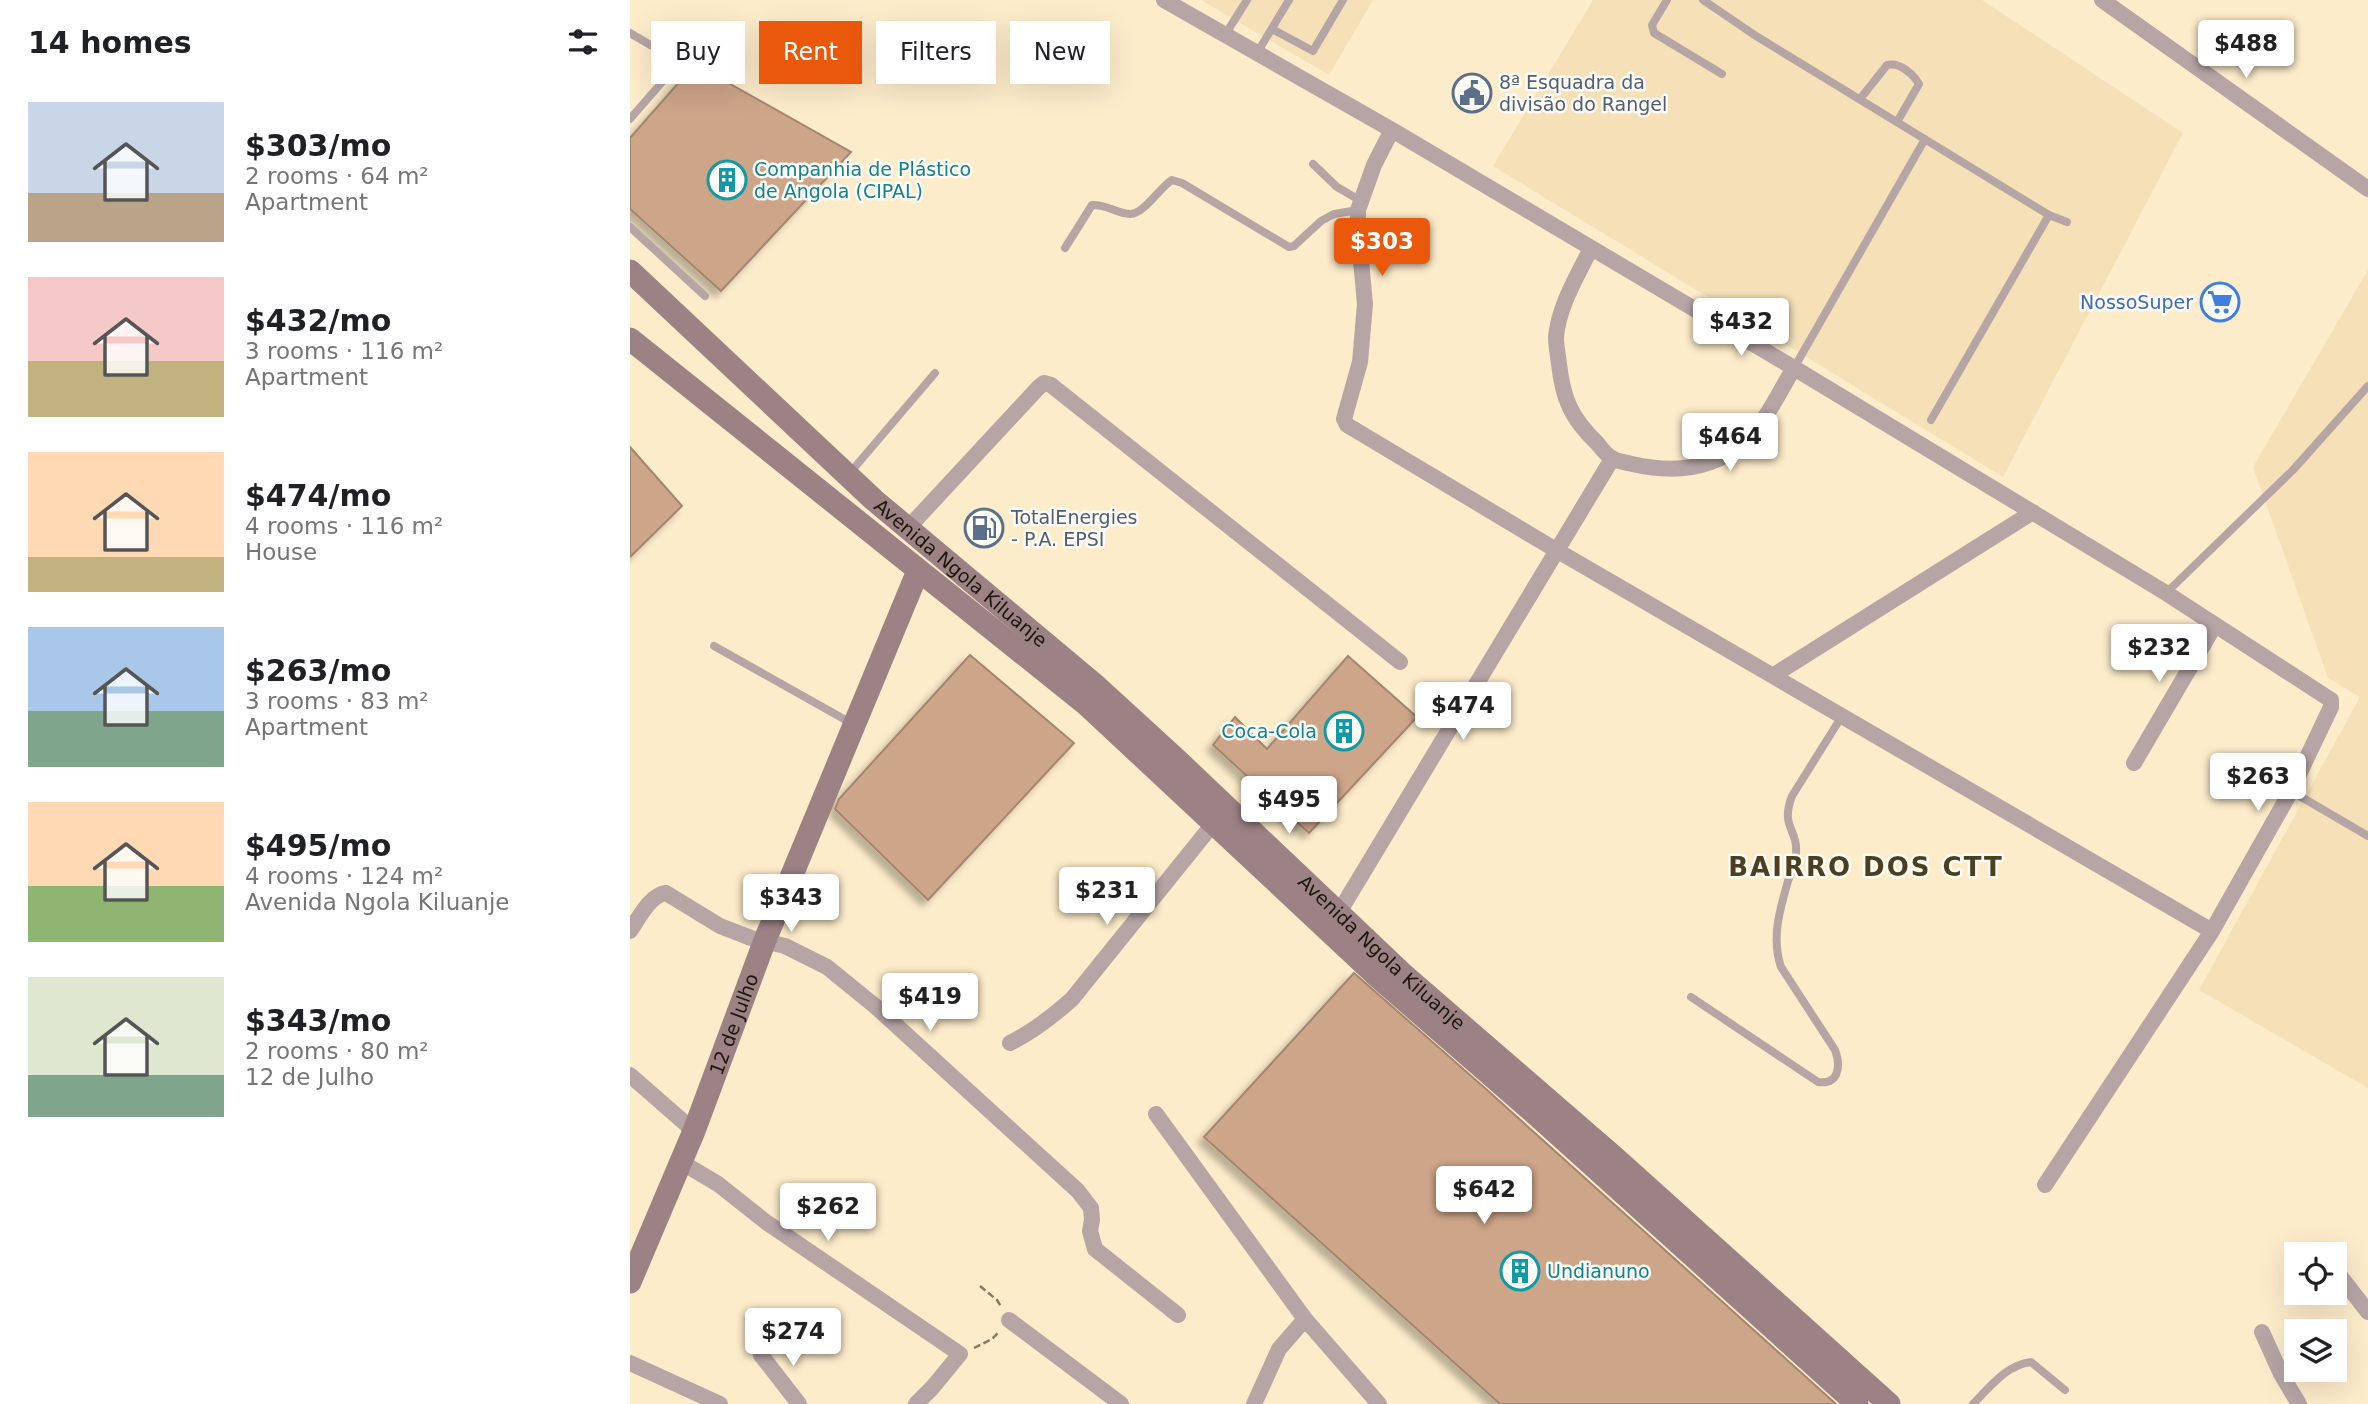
<!DOCTYPE html>
<meta charset="utf-8">
<style>
:root{--surface:#fff;--page:#f2f2f2;--text:#202124;--muted:#757577;--accent:#ea580c}
body{margin:0;font-family:"DejaVu Sans",sans-serif;background:var(--page);color:var(--text);height:100vh;display:flex;flex-direction:column;font-size:26px;white-space:nowrap}
*{box-sizing:border-box;margin:0}
p{font-size:23px;color:var(--muted)}
.icon{flex:none;width:38px;height:38px;fill:none;stroke:currentColor;stroke-width:2;stroke-linecap:round;stroke-linejoin:round}
.map{position:relative;flex:1;overflow:hidden}
.details{display:flex;flex-direction:column;background:var(--surface);width:630px}
.details>*{flex:none}
.top-card{position:absolute;left:21px;top:21px;width:665px;height:63px;display:flex;gap:14px}
.buttons{position:absolute;left:1654px;top:1242px;display:grid;gap:14px}
.buttons a{display:grid;place-items:center;width:63px;height:63px;border-radius:0px;background:var(--surface);box-shadow:0 7px 28px #0002;font-size:35px}
.price{position:absolute;translate:-50% -60px;padding:0 16px;border-radius:7px;background:#fff;color:#222;font-size:23px;line-height:46px;filter:drop-shadow(0 2px 4px #0008)}
.price::after{content:'';position:absolute;left:50%;top:42px;width:21px;height:16px;margin-left:-10px;background:inherit;clip-path:polygon(0 0,100% 0,50% 100%)}
.price.selected{background:var(--accent);color:#fff}
ul{padding:0;list-style:none}
li{display:flex;align-items:center;gap:21px;height:175px;padding:0 28px}
li span{display:grid;place-items:center;flex:none;width:196px;height:140px;border-radius:0px;color:#555}
li>.icon{margin-inline-start:auto}
span .icon{width:84px;height:84px;fill:#fffc;stroke-width:1}
li b{font-size:30px}
h2{display:flex;justify-content:space-between;align-items:center;height:84px;padding:0 28px;font-size:30px}
.chip{padding:0 24px;border-radius:0px;background:var(--surface);box-shadow:0 7px 28px #0002;font-size:24px;line-height:63px}
.chip.selected{background:var(--accent);color:#fff}
main{display:flex;flex:1;min-height:0}
.map>svg:first-child{display:block}
</style>
<main>
<section class="details">
<h2>14 homes<svg class="icon" aria-label="filters" viewBox="0 0 24 24"><path d="M4 7h16M4 17h16"/><circle cx="9" cy="7" r="2"/><circle cx="15" cy="17" r="2"/></svg></h2>
<ul>
<li><span style="background:linear-gradient(#c9d6e8 65%,#b9a48a 0)"><svg class="icon" aria-label="home" viewBox="0 0 24 24"><path d="M3 11l9-7 9 7M6 9v11h12V9"/></svg></span><div><b>$303/mo</b><p>2 rooms · 64 m²</p><p>Apartment</p></div></li>
<li><span style="background:linear-gradient(#f6c9c9 60%,#c2b280 0)"><svg class="icon" aria-label="home" viewBox="0 0 24 24"><path d="M3 11l9-7 9 7M6 9v11h12V9"/></svg></span><div><b>$432/mo</b><p>3 rooms · 116 m²</p><p>Apartment</p></div></li>
<li><span style="background:linear-gradient(#ffd9b3 75%,#c2b280 0)"><svg class="icon" aria-label="home" viewBox="0 0 24 24"><path d="M3 11l9-7 9 7M6 9v11h12V9"/></svg></span><div><b>$474/mo</b><p>4 rooms · 116 m²</p><p>House</p></div></li>
<li><span style="background:linear-gradient(#a9c7e8 60%,#7fa58c 0)"><svg class="icon" aria-label="home" viewBox="0 0 24 24"><path d="M3 11l9-7 9 7M6 9v11h12V9"/></svg></span><div><b>$263/mo</b><p>3 rooms · 83 m²</p><p>Apartment</p></div></li>
<li><span style="background:linear-gradient(#ffd9b3 60%,#8fb573 0)"><svg class="icon" aria-label="home" viewBox="0 0 24 24"><path d="M3 11l9-7 9 7M6 9v11h12V9"/></svg></span><div><b>$495/mo</b><p>4 rooms · 124 m²</p><p>Avenida Ngola Kiluanje</p></div></li>
<li><span style="background:linear-gradient(#dfe7d0 70%,#7fa58c 0)"><svg class="icon" aria-label="home" viewBox="0 0 24 24"><path d="M3 11l9-7 9 7M6 9v11h12V9"/></svg></span><div><b>$343/mo</b><p>2 rooms · 80 m²</p><p>12 de Julho</p></div></li>
</ul>
</section>
<div class="map">
<svg width="1738" height="1404" viewBox="0 0 1738 1404">
<defs>
<filter id="shadow"><feDropShadow dx="-6" dy="6" stdDeviation="3.5" flood-color="#0004"/></filter>
</defs>
<rect width="100%" height="100%" fill="#fdecca"/>
<path fill="#f5e0b8" d="M571,0h172l-44,75z
M963,0h389l201,133 -180,344 -510,-311z
M1738,270v818l-169,-98 161,-293 -32,-19 -75,-211z"/>
<path fill="#cda589" stroke="#a38570" stroke-width="2" filter="url(#shadow)" d="M65,64l156,88 -130,139 -91,-82v-71z
M0,447l52,59 -52,51z
M340,655l104,88 -146,157 -93,-91 4,-10z
M718,656l69,61 -108,116 -96,-88 22,-28 32,32z
M724,973l132,116 350,315h-336l-296,-267z"/>
<g fill="none" stroke-linecap="round" stroke-linejoin="round">
<path stroke="#857a64" stroke-width="2.5" stroke-dasharray="7 3.5" stroke-linecap="butt" d="M350,1286l17,14 5,8
M344,1348l18,-9 8,-8"/>
<path stroke="#b7a5a6" stroke-width="8" d="M1037,0l-15,25 2,8 68,41
M1073,0l53,36 293,179 18,7
M642,29l41,22 30,-51
M0,33l34,20 8,12 -2,8 -40,46
M595,35l22,-35
M627,53l32,-53
M1230,99l27,-34c13,-3 26,9 32,19l-22,38
M683,164l24,23 24,14
M0,227l75,69
M435,248l27,-43c14,-1 24,8 38,9 13,1 30,-27 42,-34l10,3 107,64 5,-1 27,-25 13,-7 24,-4
M1164,368l131,-229
M1301,420l118,-205
M219,474l86,-101
M1536,593l127,-123 75,-84
M84,646l137,77
M1661,791l77,45
M1061,997l127,85c21,3 23,-16 17,-32l-54,-83c-10,-29 -1,-58 7,-86 3,-9 8,-18 8,-27 2,-26 -16,-26 -4,-58l50,-80
M1343,1404c17,-17 33,-39 58,-42l34,28"/>
<path stroke="#b7a5a6" stroke-width="16" d="M534,0l228,130 402,238 372,225 165,107v7l-40,84 -79,140 -167,254
M1472,0l266,189
M762,130l-18,35 -16,45v19l7,75 -5,58 -16,57 3,6 209,125 656,381
M961,248c-14,29 -32,57 -35,89 0,9 2,18 3,27 4,35 12,54 38,79 4,5 9,12 15,15 5,4 14,4 20,6 40,9 79,7 111,-21 22,-19 36,-51 51,-75
M278,528l130,-140 6,-5 7,2 349,277
M1144,675l259,-163
M1504,763l81,-138
M708,914l274,-455
M0,931c9,-13 20,-36 36,-38l54,33 31,12 34,8 42,21 48,39 203,185 13,17 1,12 -2,11 5,18 83,66
M380,1043c24,-12 42,-26 62,-44l141,-175
M0,1075l64,56
M526,1114l149,205 74,85
M51,1162l37,22 48,38 194,132 -28,34 -16,16
M1704,1268l34,44
M379,1320l112,84
M1632,1332l19,42 18,30
M131,1355l38,49
M0,1363l90,41
M624,1404l25,-55 26,-30"/>
<g stroke="#9c8284" stroke-width="23">
<path id="s1" d="M0,271l244,229 220,184 82,75 229,217 209,181 275,247"/>
<path d="M0,339l457,366 290,271 163,142 317,286"/>
<path id="s2" d="M0,1282l64,-151 71,-191 153,-369"/>
</g>
</g>
<defs>
<symbol id="civic-ring" viewBox="-11 -11 22 22"><circle r="9.5" fill="#fefbf4" stroke="#5c6f8a" stroke-width="1.5"/><path d="M-.6-6.5H3V-4.5H.6V-3L4-1V1h2V6H-6V1h2V-1L-.6-3ZM-1.2 2.5V6h2.4V2.5Z" fill="#5c6f8a"/></symbol>
<symbol id="building-ring" viewBox="-11 -11 22 22"><circle r="9.5" fill="#fefbf4" stroke="#0f9aa8" stroke-width="1.5"/><path d="M-4-6H4V6H1V3H-1V6H-4ZM-2.5-4.3h1.7v1.8h-1.7ZM.8-4.3h1.7v1.8H.8ZM-2.5-1h1.7V.8h-1.7ZM.8-1h1.7V.8H.8Z" fill="#0f9aa8"/></symbol>
<symbol id="supermarket-ring" viewBox="-11 -11 22 22"><circle r="9.5" fill="#fefbf4" stroke="#3f7fe0" stroke-width="1.5"/><path d="M-6-5.5h2.5l.6 2H6L4.5 2H-2.5L-4.4-4H-6ZM-1.5 3.2a1.3 1.3 0 1 0 .1 0ZM3 3.2a1.3 1.3 0 1 0 .1 0Z" fill="#3f7fe0"/></symbol>
<symbol id="fuel-ring" viewBox="-11 -11 22 22"><circle r="9.5" fill="#fefbf4" stroke="#5c6f8a" stroke-width="1.5"/><path d="M-5.5-6h7V0h2V4h1.3V-2.5L3-4.5l.8-.8L6-3V5H2.5V1h-1V6h-7ZM-4.2-4.7v3.2H.2V-4.7Z" fill="#5c6f8a"/></symbol>
</defs>
<g fill-rule="evenodd">
<use href="#civic-ring" x="820" y="71" width="44" height="44"/>
<use href="#building-ring" x="75" y="158" width="44" height="44"/>
<use href="#supermarket-ring" x="1568" y="280" width="44" height="44"/>
<use href="#fuel-ring" x="332" y="506" width="44" height="44"/>
<use href="#building-ring" x="692" y="709" width="44" height="44"/>
<use href="#building-ring" x="868" y="1249" width="44" height="44"/>
</g>
<g text-anchor="middle" stroke-width="5" stroke-linejoin="round" paint-order="stroke">
<g font-size="19" fill="#4e5e75" stroke="#fefbf4" text-anchor="start">
<text x="869" y="89">8ª Esquadra da<tspan x="869" dy="22">divisão do Rangel</tspan></text>
<text x="381" y="524">TotalEnergies<tspan x="381" dy="22">- P.A. EPSI</tspan></text>
</g>
<g font-size="19" fill="#0d838f" stroke="#fefbf4" text-anchor="start">
<text x="124" y="176">Companhia de Plástico<tspan x="124" dy="22">de Angola (CIPAL)</tspan></text>
<text x="687" y="738" text-anchor="end">Coca-Cola</text>
<text x="917" y="1278">Undianuno</text>
</g>
<g font-size="19" fill="#366cbe" stroke="#fefbf4" text-anchor="end">
<text x="1563" y="309">NossoSuper</text>
</g>
<g font-size="19" fill="#1d170b" stroke="#fefbf4">
<text dy="7" stroke="none"><textPath href="#s1" startOffset="448">Avenida Ngola Kiluanje</textPath></text>
<text dy="7" stroke="none"><textPath href="#s1" startOffset="1015">Avenida Ngola Kiluanje</textPath></text>
<text dy="7" stroke="none"><textPath href="#s2" startOffset="278">12 de Julho</textPath></text>
</g>
<g font-size="26" font-weight="bold" letter-spacing="2" fill="#4c3e21" stroke="#fefbf4">
<text x="1236" y="876">BAIRRO DOS CTT</text>
</g>
</g>
</svg>
<div class="buttons">
<a><svg class="icon" aria-label="locate" viewBox="0 0 24 24"><circle cx="12" cy="12" r="6"/><path d="M12 2v4M12 18v4M2 12h4M18 12h4"/></svg></a>
<a><svg class="icon" aria-label="layers" viewBox="0 0 24 24"><path d="M12 4l9 5-9 5-9-5zM3 14l9 5 9-5"/></svg></a>
</div>
<b class="price" style="left:1616px;top:80px">$488</b>
<b class="price selected" style="left:752px;top:278px">$303</b>
<b class="price" style="left:1111px;top:358px">$432</b>
<b class="price" style="left:1100px;top:473px">$464</b>
<b class="price" style="left:1529px;top:684px">$232</b>
<b class="price" style="left:833px;top:742px">$474</b>
<b class="price" style="left:1628px;top:813px">$263</b>
<b class="price" style="left:659px;top:836px">$495</b>
<b class="price" style="left:477px;top:927px">$231</b>
<b class="price" style="left:161px;top:934px">$343</b>
<b class="price" style="left:300px;top:1033px">$419</b>
<b class="price" style="left:854px;top:1226px">$642</b>
<b class="price" style="left:198px;top:1243px">$262</b>
<b class="price" style="left:163px;top:1368px">$274</b>
<div class="top-card">
<a class="chip">Buy</a>
<a class="chip selected">Rent</a>
<a class="chip">Filters</a>
<a class="chip">New</a>
</div>
</div>
</main>
